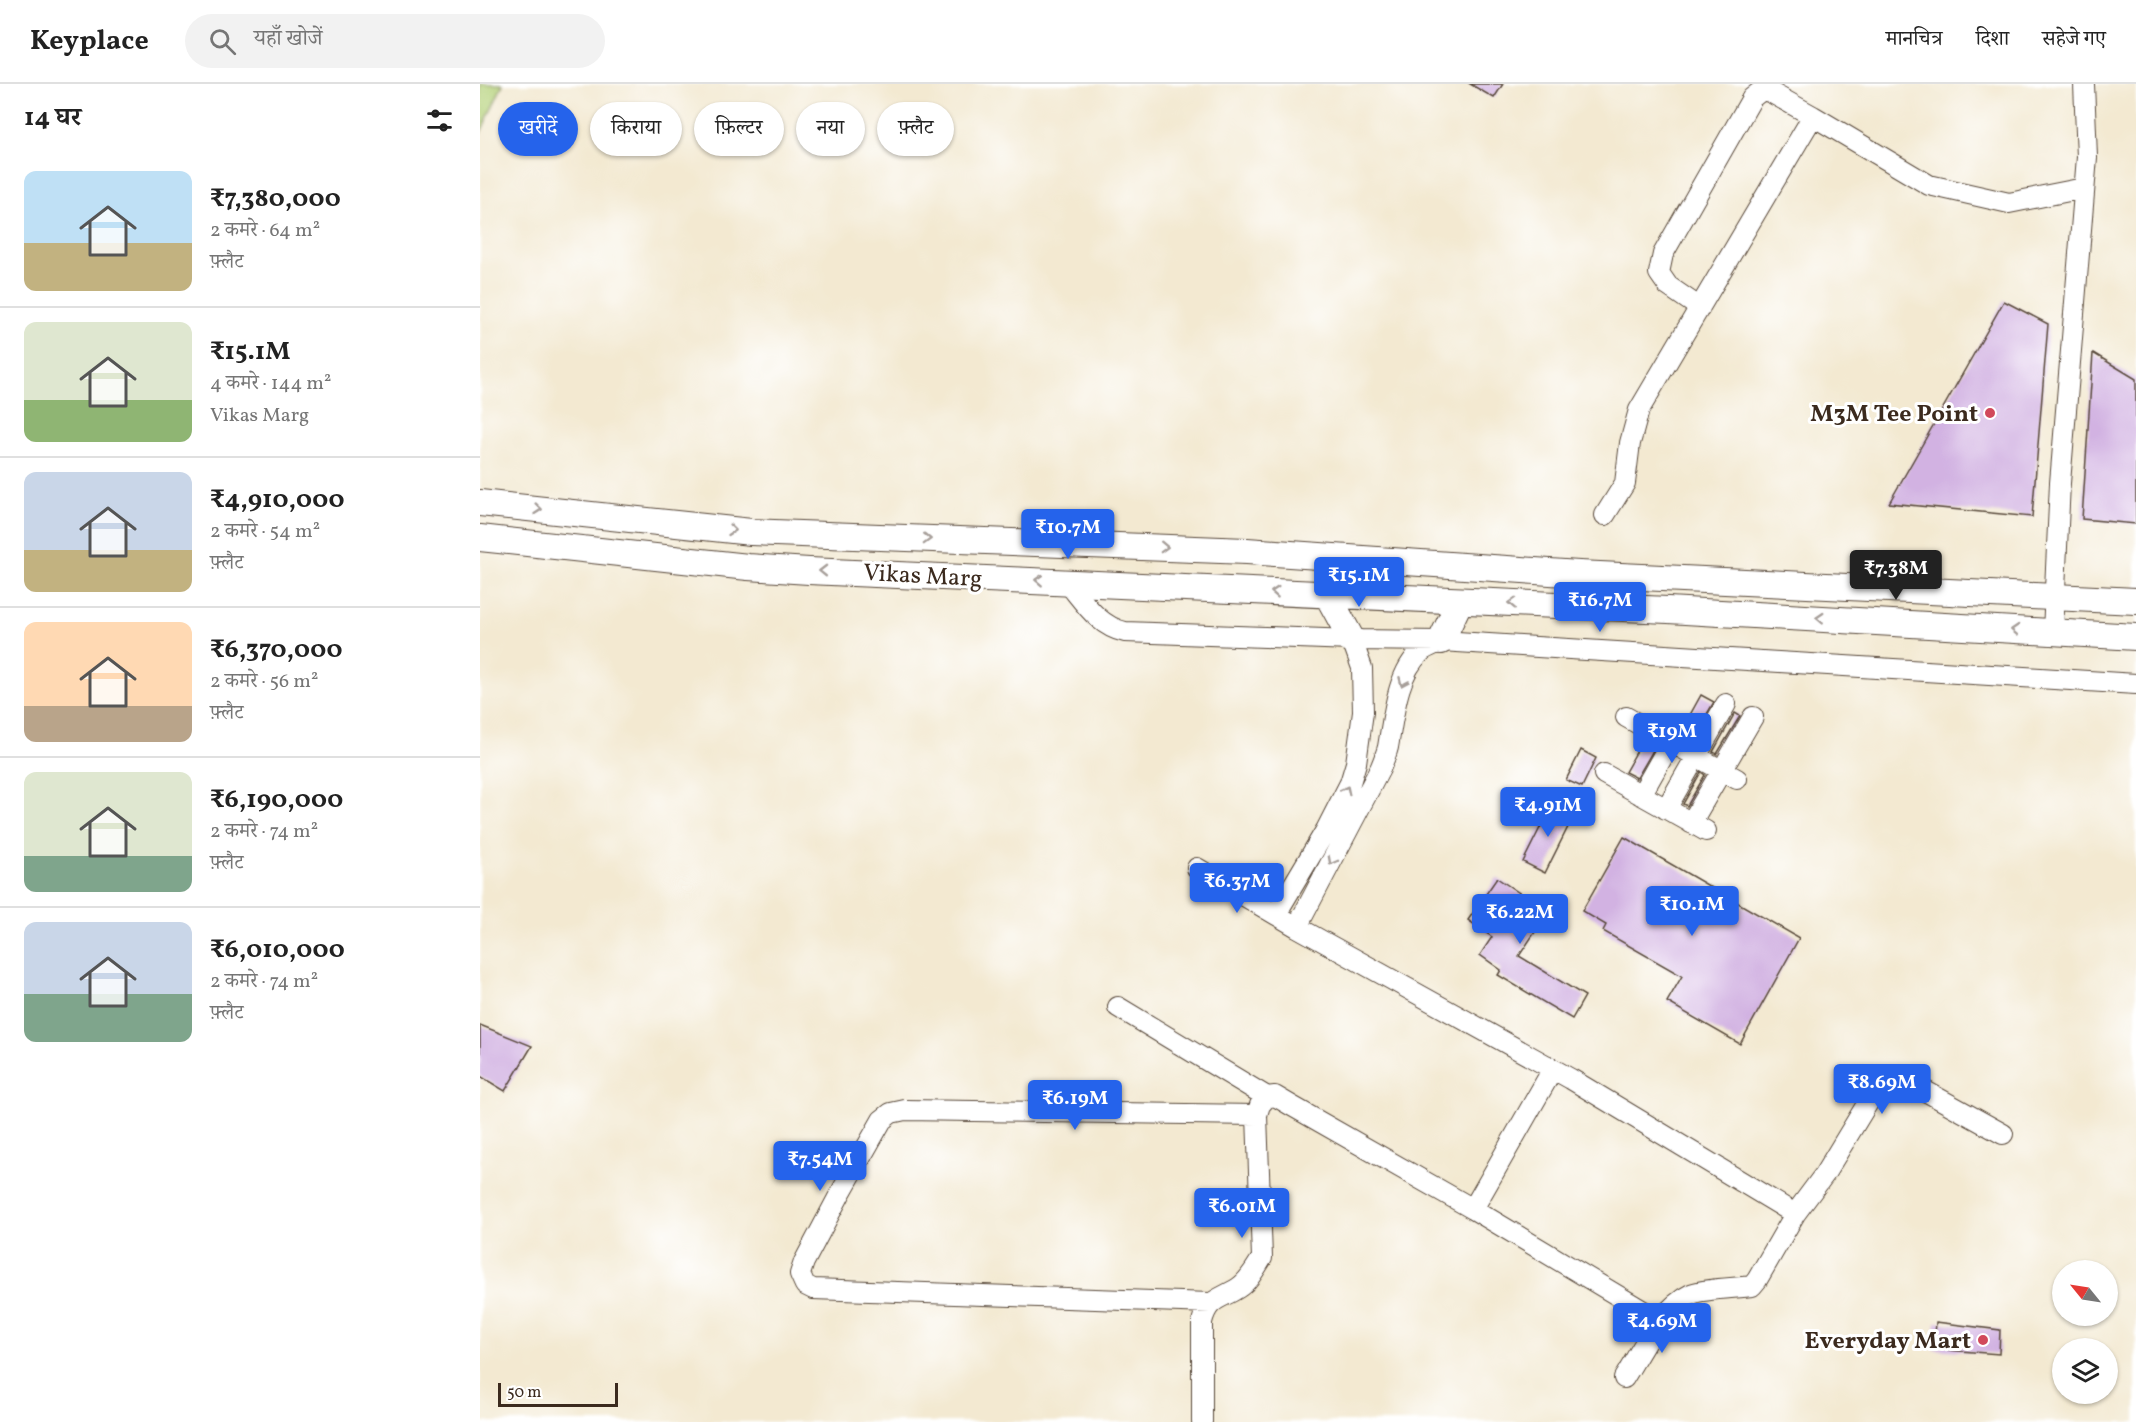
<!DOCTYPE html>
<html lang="hi">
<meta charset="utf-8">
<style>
:root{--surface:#fff;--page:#f2f2f2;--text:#222;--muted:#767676;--line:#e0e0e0;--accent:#2563eb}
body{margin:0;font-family:Vollkorn,"Noto Serif Devanagari",serif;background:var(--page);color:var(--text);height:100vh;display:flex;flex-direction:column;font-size:22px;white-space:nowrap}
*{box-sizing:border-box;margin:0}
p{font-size:20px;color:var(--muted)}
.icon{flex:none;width:33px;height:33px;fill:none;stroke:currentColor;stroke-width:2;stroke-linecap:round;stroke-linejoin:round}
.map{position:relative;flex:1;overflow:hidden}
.side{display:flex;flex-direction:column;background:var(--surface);width:480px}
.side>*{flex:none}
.guide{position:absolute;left:18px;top:18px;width:570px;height:54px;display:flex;gap:12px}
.needle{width:39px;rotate:300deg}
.fabs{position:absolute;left:1572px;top:1176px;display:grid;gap:12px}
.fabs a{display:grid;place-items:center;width:66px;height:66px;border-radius:50%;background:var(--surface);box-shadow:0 2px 4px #0004;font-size:30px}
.scale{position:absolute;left:18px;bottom:15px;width:120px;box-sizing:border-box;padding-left:6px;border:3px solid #3b2a1e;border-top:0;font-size:16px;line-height:21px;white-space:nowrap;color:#3b2a1e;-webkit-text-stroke:4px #fff;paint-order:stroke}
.price{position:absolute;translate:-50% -51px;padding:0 14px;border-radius:6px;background:var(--accent);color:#fff;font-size:20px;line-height:39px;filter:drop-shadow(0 2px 3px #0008)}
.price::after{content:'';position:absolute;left:50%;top:36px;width:18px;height:14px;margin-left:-9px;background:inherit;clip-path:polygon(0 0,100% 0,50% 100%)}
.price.selected{background:#222;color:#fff}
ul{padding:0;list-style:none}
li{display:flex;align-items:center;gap:18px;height:150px;padding:0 24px}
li+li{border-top:2px solid var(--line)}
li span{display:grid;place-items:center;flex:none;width:168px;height:120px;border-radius:12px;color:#555}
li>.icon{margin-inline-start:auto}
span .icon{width:72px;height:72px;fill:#fffc;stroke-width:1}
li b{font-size:26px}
h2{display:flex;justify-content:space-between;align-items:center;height:72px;padding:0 24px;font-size:26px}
.tag{padding:0 21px;border-radius:27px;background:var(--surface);box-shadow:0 2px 4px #0004;font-size:21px;line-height:54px}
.tag.selected{background:var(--accent);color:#fff}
header{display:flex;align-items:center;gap:36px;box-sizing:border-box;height:84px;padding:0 30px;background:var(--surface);border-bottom:2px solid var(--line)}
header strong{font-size:28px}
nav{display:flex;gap:33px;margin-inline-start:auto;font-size:21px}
.search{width:420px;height:54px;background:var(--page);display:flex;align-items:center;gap:15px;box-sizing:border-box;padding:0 21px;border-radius:33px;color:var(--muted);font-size:22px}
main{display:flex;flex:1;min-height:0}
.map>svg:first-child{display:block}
</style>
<header>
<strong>Keyplace</strong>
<div class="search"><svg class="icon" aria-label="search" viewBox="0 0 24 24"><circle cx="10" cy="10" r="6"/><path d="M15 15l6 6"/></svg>यहाँ खोजें</div>
<nav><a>मानचित्र</a><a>दिशा</a><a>सहेजे गए</a></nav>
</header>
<main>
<section class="side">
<h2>14 घर<svg class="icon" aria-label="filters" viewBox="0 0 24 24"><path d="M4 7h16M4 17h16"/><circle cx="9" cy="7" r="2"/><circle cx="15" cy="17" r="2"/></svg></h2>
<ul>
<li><span style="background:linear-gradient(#bfe0f5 60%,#c2b280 0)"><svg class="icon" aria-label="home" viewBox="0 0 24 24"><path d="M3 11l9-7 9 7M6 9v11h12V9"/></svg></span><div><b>₹7,380,000</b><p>2 कमरे · 64 m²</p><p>फ़्लैट</p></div></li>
<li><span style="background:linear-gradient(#dfe7d0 65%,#8fb573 0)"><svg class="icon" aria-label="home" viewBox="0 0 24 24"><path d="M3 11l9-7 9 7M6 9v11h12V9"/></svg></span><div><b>₹15.1M</b><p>4 कमरे · 144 m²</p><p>Vikas Marg</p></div></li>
<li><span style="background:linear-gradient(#c9d6e8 65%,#c2b280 0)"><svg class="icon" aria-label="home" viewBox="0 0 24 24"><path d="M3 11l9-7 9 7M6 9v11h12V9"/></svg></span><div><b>₹4,910,000</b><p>2 कमरे · 54 m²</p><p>फ़्लैट</p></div></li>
<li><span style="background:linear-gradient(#ffd9b3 70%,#b9a48a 0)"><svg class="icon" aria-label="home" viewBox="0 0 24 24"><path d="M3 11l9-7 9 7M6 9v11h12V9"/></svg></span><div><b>₹6,370,000</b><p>2 कमरे · 56 m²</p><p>फ़्लैट</p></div></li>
<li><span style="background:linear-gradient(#dfe7d0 70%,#7fa58c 0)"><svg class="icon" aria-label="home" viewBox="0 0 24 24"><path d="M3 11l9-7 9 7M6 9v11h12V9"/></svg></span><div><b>₹6,190,000</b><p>2 कमरे · 74 m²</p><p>फ़्लैट</p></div></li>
<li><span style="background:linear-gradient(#c9d6e8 60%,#7fa58c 0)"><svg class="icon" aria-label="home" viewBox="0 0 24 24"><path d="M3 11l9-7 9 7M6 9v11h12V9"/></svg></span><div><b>₹6,010,000</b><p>2 कमरे · 74 m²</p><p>फ़्लैट</p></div></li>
</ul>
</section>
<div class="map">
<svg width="1656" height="1338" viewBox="0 0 1656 1338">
<rect width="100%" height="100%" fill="#fff"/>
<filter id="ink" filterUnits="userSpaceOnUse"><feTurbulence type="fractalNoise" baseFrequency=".0167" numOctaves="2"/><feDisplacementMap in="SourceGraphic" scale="12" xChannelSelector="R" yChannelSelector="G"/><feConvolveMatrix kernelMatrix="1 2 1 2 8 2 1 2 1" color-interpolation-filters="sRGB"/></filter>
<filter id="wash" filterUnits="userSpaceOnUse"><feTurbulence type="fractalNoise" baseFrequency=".008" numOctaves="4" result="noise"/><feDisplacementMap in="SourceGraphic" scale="24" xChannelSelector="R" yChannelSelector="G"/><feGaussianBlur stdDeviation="1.35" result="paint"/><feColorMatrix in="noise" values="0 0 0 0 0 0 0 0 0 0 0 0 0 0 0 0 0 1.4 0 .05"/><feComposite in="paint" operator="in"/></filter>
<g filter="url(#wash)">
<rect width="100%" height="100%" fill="#f3e9d1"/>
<path fill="#b3d077" stroke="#777d4a" stroke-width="1.5" d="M0,0h23l-23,50z"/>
<g id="blocks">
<path fill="#d2b2e2" d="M990,0h33l-9,14z
M1524,217l44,23 -16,193 -143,-14z
M1613,269l43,26v145l-54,-5z
M1221,611l13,7 -22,38 -12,-7z
M1255,629l5,3 -23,38 -4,-2z
M1163,656l12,7 -18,31 -12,-6z
M1101,666l15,8 -14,29 -16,-7z
M1221,688l4,3 -18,31 -4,-2z
M1072,720l22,11 -29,58 -22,-11z
M1144,753l175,101 -59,106 -73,-42 15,-26 -79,-45 3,-6 -24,-14z
M1017,794l33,22 4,-5 17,13 -32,48 66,40 -13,23 -74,-44 3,-5 -21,-15 12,-18 -24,-17z
M0,941l52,21 -27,45 -25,-15z
M1456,1238l64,8 -1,24 -65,-5z"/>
</g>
</g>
<g filter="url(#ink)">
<use href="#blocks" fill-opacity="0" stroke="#574739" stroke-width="1.5"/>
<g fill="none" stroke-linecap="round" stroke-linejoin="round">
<defs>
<path id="minor" d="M1220,224l-32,-22 -9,-13 4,-19 89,-156 10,-8 8,2 43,24
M1125,431l20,-32 5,-40 9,-33 174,-294 116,69 80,18 75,-15
M587,498c17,20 31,44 58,50l227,8 89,1 695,43
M1573,548l7,-149 27,-326 -3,-73
M1146,633l111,62
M1124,690l102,57
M1161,711l30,-53
M1186,725l60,-105
M1211,739l62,-106
M717,784l100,59 274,152 224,135
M796,830l50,-84 24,-47 6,-20 7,-51 -1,-44 -10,-28
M817,843l83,-158c3,-7 6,-14 8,-22 5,-28 9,-75 33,-95 5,-5 14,-7 20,-11
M638,923l149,90
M993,1125l80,-140
M730,1219l-397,-14 -8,-4 -5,-11 4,-12 36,-68 42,-74 9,-7 14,-3 352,5
M1144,1294c18,-28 36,-69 67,-84 10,-5 47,-6 61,-8l5,-6 38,-66 29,-39 48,-79 8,-10 10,-5 10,-1 9,2 94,52
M722,1338v-100c6,-24 17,-22 36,-34 11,-7 17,-19 24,-30l-5,-143 3,-10 7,-8 8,-1 17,10 181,103 187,112"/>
<path id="major" d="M0,419l271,29 496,19 332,23 557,27
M0,454l268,29 61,4 859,39 468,27
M848,512l24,44
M961,557l19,-40"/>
</defs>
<use href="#minor" stroke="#574739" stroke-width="22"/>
<use href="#major" stroke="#574739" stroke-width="28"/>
<use href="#minor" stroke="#fff" stroke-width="20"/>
<use href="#major" stroke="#fff" stroke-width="26"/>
</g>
<defs><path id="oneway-chevron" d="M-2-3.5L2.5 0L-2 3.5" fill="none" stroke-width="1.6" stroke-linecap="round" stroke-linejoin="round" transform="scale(1.5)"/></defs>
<g stroke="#a79f9a">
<use href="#oneway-chevron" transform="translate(58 425) rotate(6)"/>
<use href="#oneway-chevron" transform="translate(252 446) rotate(6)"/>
<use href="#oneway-chevron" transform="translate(447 455) rotate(2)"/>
<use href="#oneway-chevron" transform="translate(684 463) rotate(2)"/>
<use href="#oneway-chevron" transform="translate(343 487) rotate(-179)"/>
<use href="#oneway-chevron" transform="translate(559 496) rotate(-177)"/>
<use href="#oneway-chevron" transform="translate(795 508) rotate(-176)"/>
<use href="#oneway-chevron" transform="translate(1032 519) rotate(-178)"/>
<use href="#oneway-chevron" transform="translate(1340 534) rotate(-177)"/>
<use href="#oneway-chevron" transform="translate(1535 546) rotate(-177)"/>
<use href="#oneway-chevron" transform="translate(923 598) rotate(114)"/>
<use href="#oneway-chevron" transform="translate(866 706) rotate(-64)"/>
<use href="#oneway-chevron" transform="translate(852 777) rotate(118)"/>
</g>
</g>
<g fill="#d1495b" stroke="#fff" stroke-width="2">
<circle cx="1510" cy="329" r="6"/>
<circle cx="1503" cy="1256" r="6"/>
</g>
<g text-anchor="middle" stroke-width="6" stroke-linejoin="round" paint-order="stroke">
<g font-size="24" font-weight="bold" fill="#3b2a1e" stroke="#fff" text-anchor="end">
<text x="1498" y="337">M3M Tee Point</text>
<text x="1491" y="1264">Everyday Mart</text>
</g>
<g font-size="24" fill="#3b2a1e" stroke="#fff">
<text transform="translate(443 491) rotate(3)" y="8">Vikas Marg</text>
</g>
</g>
</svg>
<div class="fabs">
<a><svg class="needle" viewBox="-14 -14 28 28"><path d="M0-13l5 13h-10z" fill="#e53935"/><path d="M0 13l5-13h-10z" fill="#767676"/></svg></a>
<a><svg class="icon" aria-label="layers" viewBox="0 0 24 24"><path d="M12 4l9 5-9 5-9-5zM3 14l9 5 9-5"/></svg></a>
</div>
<div class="scale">50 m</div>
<b class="price" style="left:588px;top:476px">₹10.7M</b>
<b class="price selected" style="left:1416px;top:517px">₹7.38M</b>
<b class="price" style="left:879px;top:524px">₹15.1M</b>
<b class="price" style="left:1120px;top:549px">₹16.7M</b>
<b class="price" style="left:1192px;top:680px">₹19M</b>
<b class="price" style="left:1068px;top:754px">₹4.91M</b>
<b class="price" style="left:757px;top:830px">₹6.37M</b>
<b class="price" style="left:1212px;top:853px">₹10.1M</b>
<b class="price" style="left:1040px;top:861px">₹6.22M</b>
<b class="price" style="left:1402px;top:1031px">₹8.69M</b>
<b class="price" style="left:595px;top:1047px">₹6.19M</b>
<b class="price" style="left:340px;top:1108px">₹7.54M</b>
<b class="price" style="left:762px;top:1155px">₹6.01M</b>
<b class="price" style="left:1182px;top:1270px">₹4.69M</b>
<div class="guide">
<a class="tag selected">खरीदें</a>
<a class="tag">किराया</a>
<a class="tag">फ़िल्टर</a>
<a class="tag">नया</a>
<a class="tag">फ़्लैट</a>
</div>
</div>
</main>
